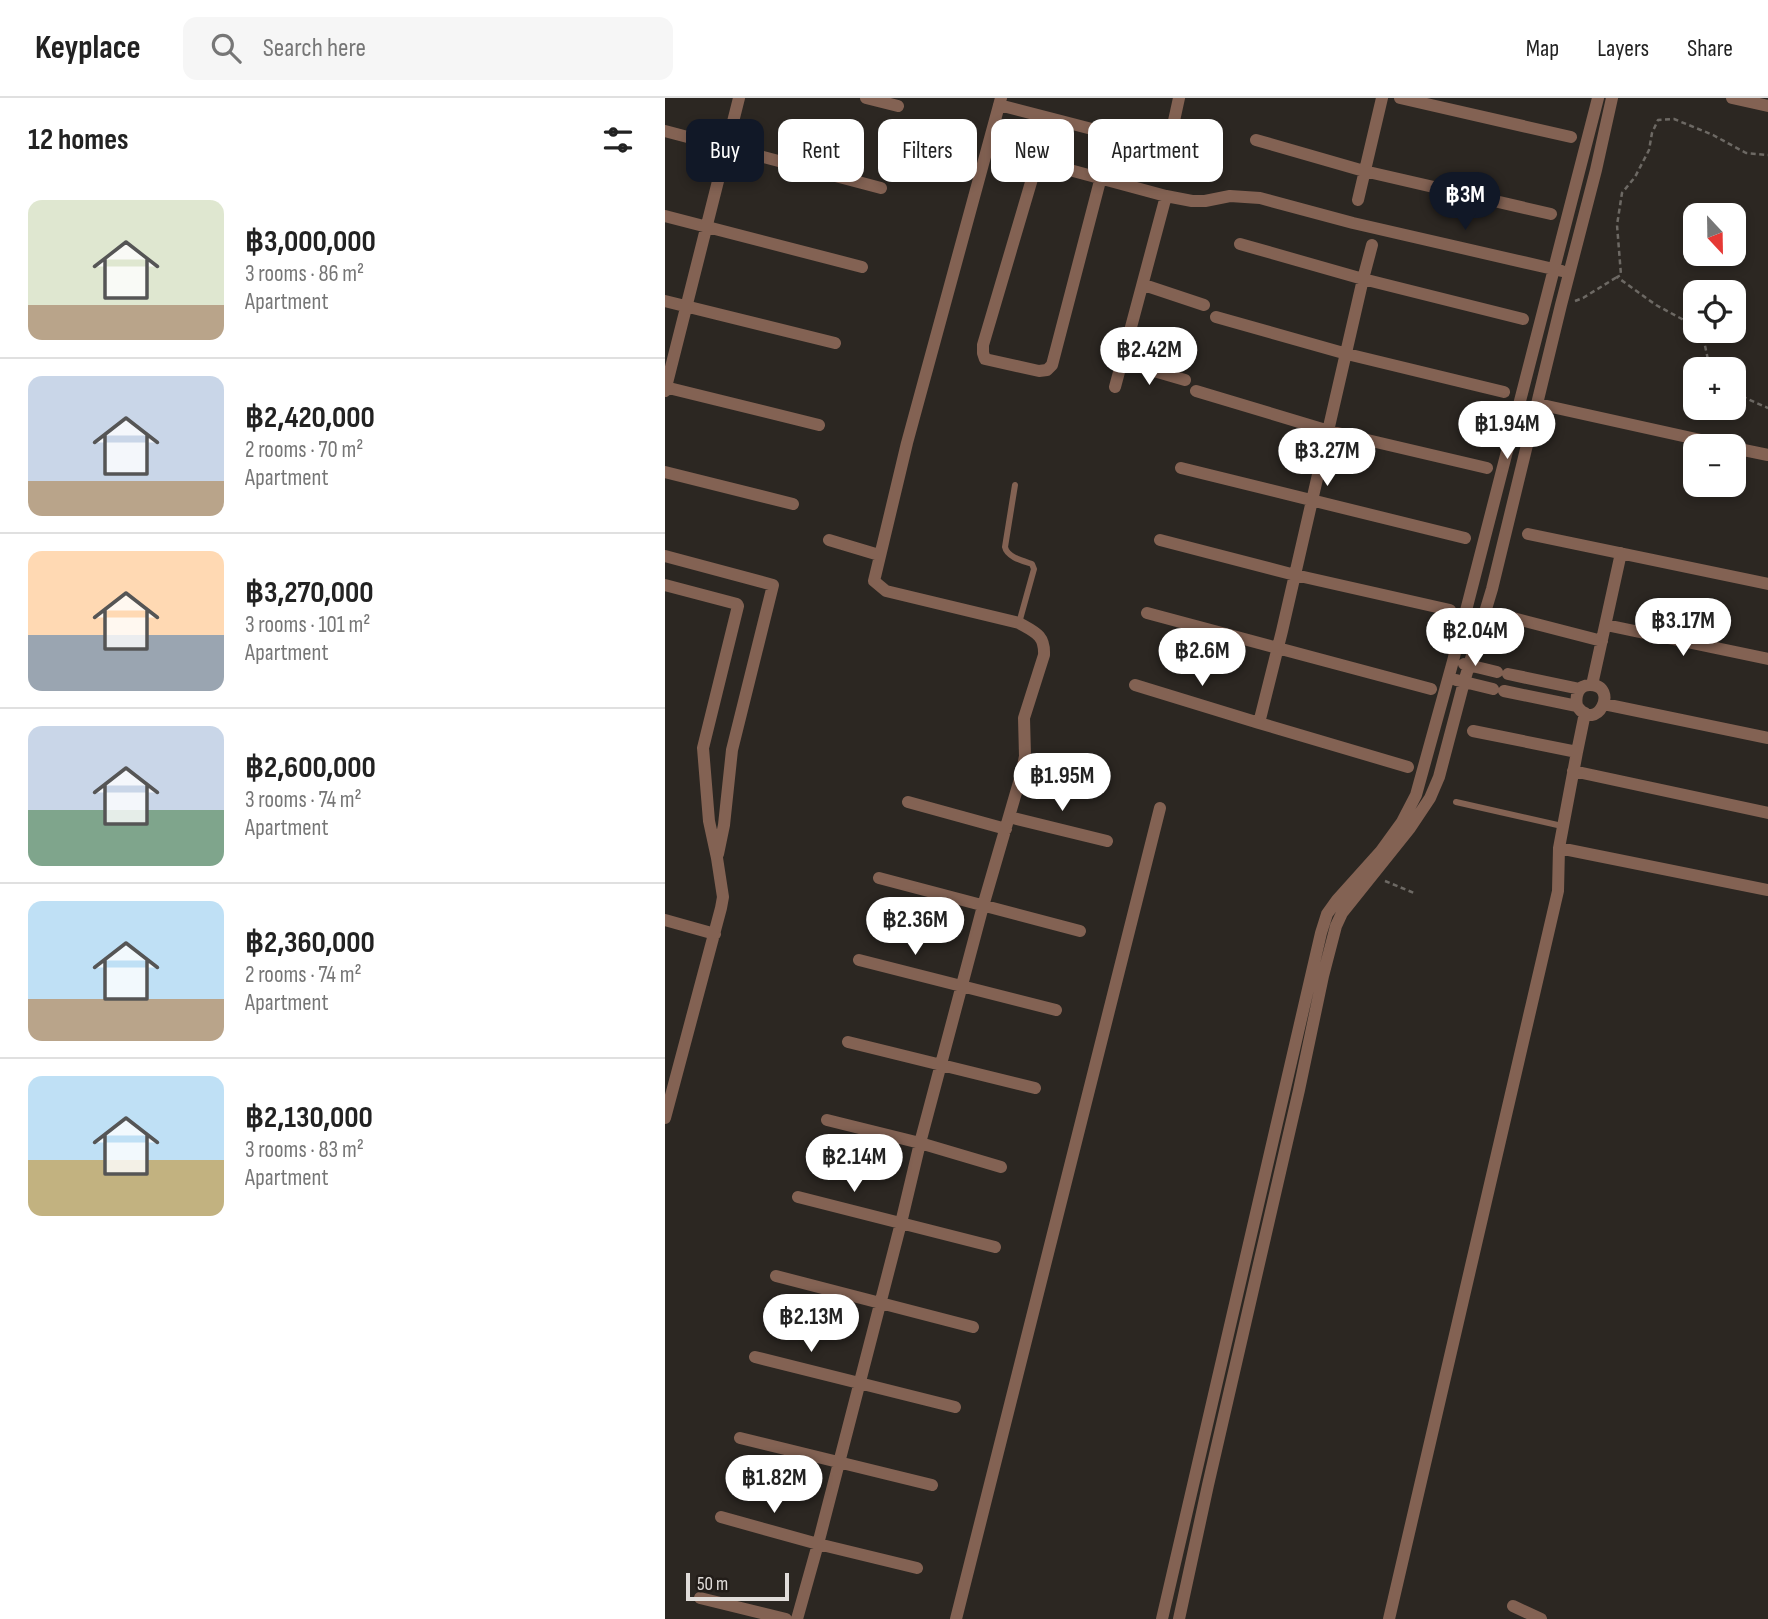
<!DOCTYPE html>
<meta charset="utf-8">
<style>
:root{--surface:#fff;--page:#f6f6f6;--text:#222;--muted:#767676;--line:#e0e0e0;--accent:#111827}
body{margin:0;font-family:"Sofia Sans Condensed",sans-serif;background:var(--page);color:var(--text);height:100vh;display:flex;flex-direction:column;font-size:26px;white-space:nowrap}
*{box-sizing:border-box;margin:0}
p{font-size:23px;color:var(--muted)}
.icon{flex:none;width:38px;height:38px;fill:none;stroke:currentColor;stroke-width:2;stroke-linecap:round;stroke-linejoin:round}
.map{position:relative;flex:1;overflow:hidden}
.panel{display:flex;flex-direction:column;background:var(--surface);width:665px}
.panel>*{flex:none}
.top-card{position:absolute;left:21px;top:21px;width:665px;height:63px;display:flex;gap:14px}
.needle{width:46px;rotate:158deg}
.tools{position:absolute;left:1018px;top:105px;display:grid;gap:14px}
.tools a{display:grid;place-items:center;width:63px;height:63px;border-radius:14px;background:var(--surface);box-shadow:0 4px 10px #0003;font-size:35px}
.scale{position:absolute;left:21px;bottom:18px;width:103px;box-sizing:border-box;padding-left:7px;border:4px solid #e1ddda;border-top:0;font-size:19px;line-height:24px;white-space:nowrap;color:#e1ddda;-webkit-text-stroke:5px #221d19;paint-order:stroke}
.price{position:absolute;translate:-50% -60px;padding:0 16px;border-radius:24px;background:#fff;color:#222;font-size:23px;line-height:46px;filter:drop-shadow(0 2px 4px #0008)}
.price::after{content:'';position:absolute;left:50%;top:42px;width:21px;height:16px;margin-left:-10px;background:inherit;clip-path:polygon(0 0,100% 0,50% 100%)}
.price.current{background:var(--accent);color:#fff}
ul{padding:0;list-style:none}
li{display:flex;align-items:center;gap:21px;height:175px;padding:0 28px}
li+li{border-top:2px solid var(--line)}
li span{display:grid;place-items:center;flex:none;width:196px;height:140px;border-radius:14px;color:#555}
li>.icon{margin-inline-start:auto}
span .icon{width:84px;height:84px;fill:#fffc;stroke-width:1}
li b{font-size:30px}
h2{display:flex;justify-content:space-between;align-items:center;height:84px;padding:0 28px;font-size:30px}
.chip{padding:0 24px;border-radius:14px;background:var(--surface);box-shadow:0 4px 10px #0003;font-size:24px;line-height:63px}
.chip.current{background:var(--accent);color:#fff}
header{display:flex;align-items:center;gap:42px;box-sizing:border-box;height:98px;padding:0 35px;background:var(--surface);border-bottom:2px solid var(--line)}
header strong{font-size:33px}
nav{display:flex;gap:38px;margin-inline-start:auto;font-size:24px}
.search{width:490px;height:63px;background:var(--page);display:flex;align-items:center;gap:18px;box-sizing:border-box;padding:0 24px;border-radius:14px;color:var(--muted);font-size:26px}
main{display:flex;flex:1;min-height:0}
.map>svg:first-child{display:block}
</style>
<header>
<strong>Keyplace</strong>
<div class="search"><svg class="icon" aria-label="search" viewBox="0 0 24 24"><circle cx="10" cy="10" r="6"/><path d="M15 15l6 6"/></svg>Search here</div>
<nav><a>Map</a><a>Layers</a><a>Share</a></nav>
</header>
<main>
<section class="panel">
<h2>12 homes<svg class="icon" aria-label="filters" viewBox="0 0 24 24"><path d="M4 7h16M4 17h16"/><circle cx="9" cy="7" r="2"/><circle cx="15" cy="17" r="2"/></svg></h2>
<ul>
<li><span style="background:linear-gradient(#dfe7d0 75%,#b9a48a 0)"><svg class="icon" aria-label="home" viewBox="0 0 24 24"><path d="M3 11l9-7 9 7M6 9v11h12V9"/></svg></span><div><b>฿3,000,000</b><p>3 rooms · 86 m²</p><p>Apartment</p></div></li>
<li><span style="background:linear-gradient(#c9d6e8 75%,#b9a48a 0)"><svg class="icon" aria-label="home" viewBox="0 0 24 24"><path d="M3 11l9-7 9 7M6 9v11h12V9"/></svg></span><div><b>฿2,420,000</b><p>2 rooms · 70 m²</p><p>Apartment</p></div></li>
<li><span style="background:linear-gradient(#ffd9b3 60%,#9aa5b1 0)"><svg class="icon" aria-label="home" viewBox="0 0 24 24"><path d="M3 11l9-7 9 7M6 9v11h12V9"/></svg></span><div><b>฿3,270,000</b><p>3 rooms · 101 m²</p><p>Apartment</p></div></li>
<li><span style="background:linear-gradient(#c9d6e8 60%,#7fa58c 0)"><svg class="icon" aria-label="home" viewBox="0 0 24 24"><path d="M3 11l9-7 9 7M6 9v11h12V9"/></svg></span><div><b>฿2,600,000</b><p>3 rooms · 74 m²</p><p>Apartment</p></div></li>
<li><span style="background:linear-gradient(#bfe0f5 70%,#b9a48a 0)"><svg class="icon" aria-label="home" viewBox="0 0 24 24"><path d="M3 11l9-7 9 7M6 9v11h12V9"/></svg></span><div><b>฿2,360,000</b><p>2 rooms · 74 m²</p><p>Apartment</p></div></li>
<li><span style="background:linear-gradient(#bfe0f5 60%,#c2b280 0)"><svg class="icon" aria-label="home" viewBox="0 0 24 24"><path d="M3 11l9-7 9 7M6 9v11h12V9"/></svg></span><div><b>฿2,130,000</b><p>3 rooms · 83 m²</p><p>Apartment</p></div></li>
</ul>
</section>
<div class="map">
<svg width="1103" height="1521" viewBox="0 0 1103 1521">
<rect width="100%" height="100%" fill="#2c2722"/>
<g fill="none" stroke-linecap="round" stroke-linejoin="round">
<path stroke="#6d6964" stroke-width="2.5" stroke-dasharray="5 3.5" stroke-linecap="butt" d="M910,203l8,-3 34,-21
M1031,232l-14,-11 -26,-14 -39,-28 4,-2 -4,-50 5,-32 13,-16 14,-27 3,-17 6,-13 16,-1 39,16 33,18 22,2
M1032,233l7,10 6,28
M1069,295l34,15
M720,783l29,12"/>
<path stroke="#836253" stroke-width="6" d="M350,387l-10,62c2,10 18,14 27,17l2,5 -15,54
M791,704l106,24"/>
<path stroke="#836253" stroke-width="12" d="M201,0l32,8
M735,0l171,39
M1067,0l36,8
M334,7l147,38c10,1 17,3 24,-4l9,-41
M0,33l216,57
M591,42l108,31 187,43
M342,55l159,43 26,5h13l25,-5 30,2 93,25 209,48
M372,64l-54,183v8l2,6 54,12 8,-1 5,-5 49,-188
M693,102l24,-102
M0,118l197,51
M575,146l123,35 9,-34
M479,187l60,20
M0,203l170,42
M551,219l131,37 157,38
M458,264l62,18
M0,289l154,38
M450,289l51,-191
M0,293l74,-293
M531,293l133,40 158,37
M873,306l190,42
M1069,350l34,7
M516,370l284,70
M0,374l128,32
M863,436l240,50
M164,442l50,15
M495,442l135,35 155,35
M0,458l108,29 -41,165 -8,75 -6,29
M0,487l72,19 1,2 -35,142 6,73 8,37 6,39 -2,11 -56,210
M482,515l284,76
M844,519l93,24
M941,527l162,34
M799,566l33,8
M843,576l72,15
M791,582l37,9
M470,587l124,38
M927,587l29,-132
M839,593l73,15c20,29 43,-21 13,-21 -12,0 -15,11 -13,21
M939,606l164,34
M808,633l104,21 8,-39
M743,669l-149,-44 23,-92 81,-352 160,40
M908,673l195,42
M243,704l98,27
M344,719l98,24
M894,750l209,42
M214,780l201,53
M0,822l50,14
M194,862l197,50
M183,944l187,46
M162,1022l93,23 81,24
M133,1099l197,50
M111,1178l197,51
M90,1259l200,50
M75,1340l192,47
M56,1419l97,27 99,24
M35,1500l86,21
M848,1508l28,13
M132,1521l21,-75 83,-321 19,-80 63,-237 39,-134 3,-16 -1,-38 20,-63c1,-20 -9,-23 -25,-32l-133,-32 -12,-10 33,-138 94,-345
M291,1521l204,-811
M497,1521l159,-686 6,-19 10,-14 44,-49 21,-29 14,-27 37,-134 145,-563
M514,1521l29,-134 91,-395 24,-114 13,-50 6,-13 68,-85 20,-30 9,-21 25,-95 28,-93 69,-284 35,-135 16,-72
M724,1521l169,-728 1,-43 18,-96"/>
</g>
</svg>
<div class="tools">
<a><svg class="needle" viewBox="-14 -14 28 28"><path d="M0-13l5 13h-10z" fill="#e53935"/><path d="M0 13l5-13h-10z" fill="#767676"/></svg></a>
<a><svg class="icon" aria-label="locate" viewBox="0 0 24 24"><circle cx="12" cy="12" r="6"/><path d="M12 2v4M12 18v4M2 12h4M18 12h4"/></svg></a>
<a>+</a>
<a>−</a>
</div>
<div class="scale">50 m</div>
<b class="price current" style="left:800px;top:134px">฿3M</b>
<b class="price" style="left:484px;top:289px">฿2.42M</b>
<b class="price" style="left:842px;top:363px">฿1.94M</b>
<b class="price" style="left:662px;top:390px">฿3.27M</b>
<b class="price" style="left:1018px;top:560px">฿3.17M</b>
<b class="price" style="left:810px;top:570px">฿2.04M</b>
<b class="price" style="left:537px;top:590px">฿2.6M</b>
<b class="price" style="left:397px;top:715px">฿1.95M</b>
<b class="price" style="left:250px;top:859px">฿2.36M</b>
<b class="price" style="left:189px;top:1096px">฿2.14M</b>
<b class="price" style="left:146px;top:1256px">฿2.13M</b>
<b class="price" style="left:109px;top:1417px">฿1.82M</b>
<div class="top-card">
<a class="chip current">Buy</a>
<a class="chip">Rent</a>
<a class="chip">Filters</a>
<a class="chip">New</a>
<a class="chip">Apartment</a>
</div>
</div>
</main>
